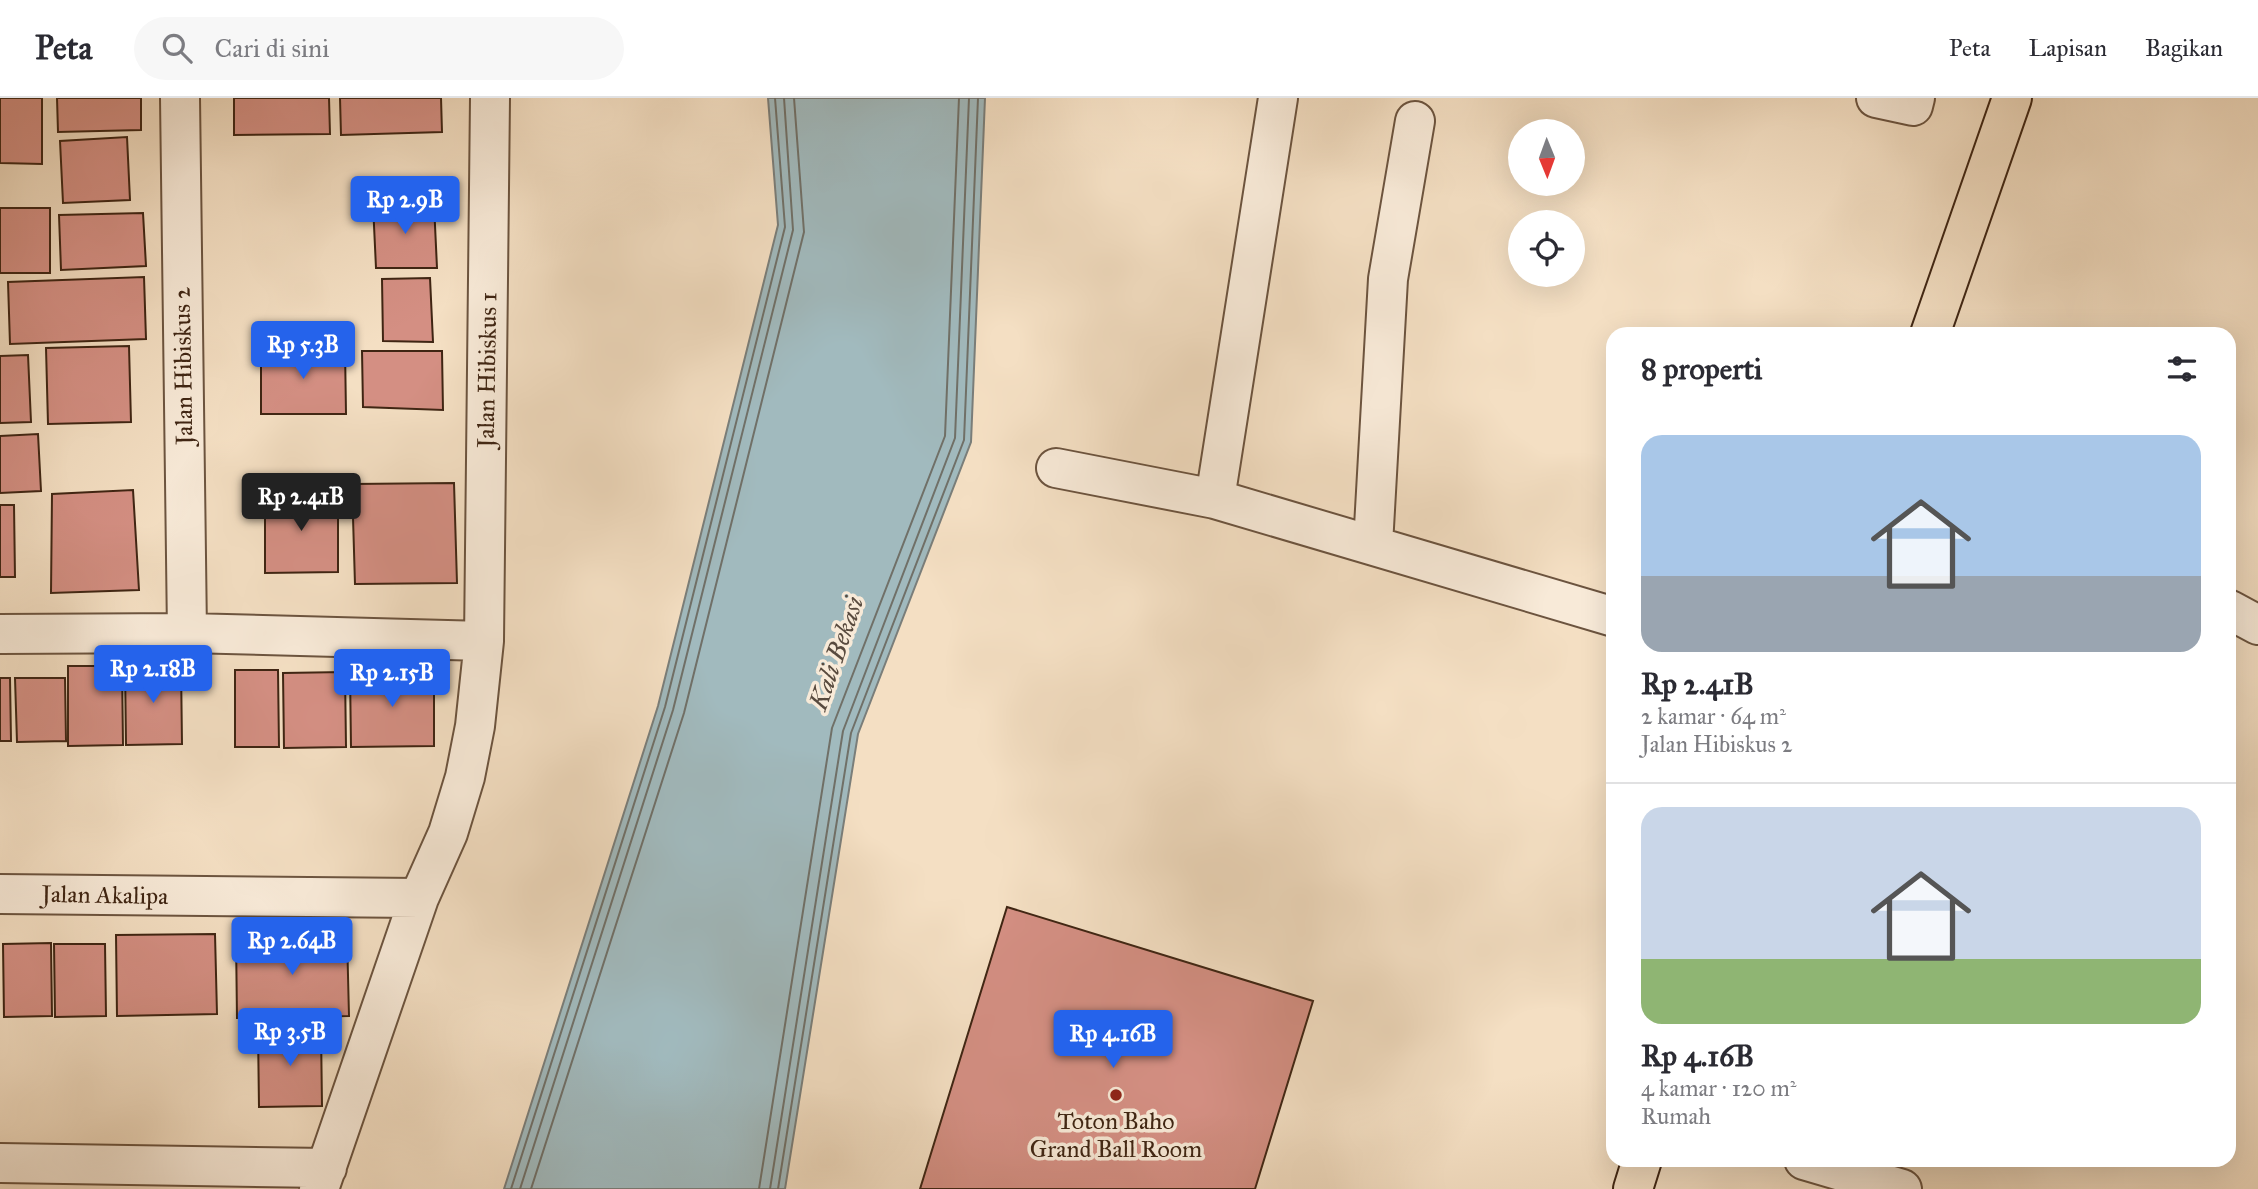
<!DOCTYPE html>
<html lang="id">
<meta charset="utf-8">
<style>
:root{--surface:#fff;--page:#f7f7f7;--text:#2b2b33;--muted:#7c7c81;--line:#e1e1e2;--accent:#2563eb}
body{margin:0;font-family:"IM FELL Great Primer",serif;background:var(--page);color:var(--text);height:100vh;display:flex;flex-direction:column;font-size:26px;white-space:nowrap}
*{box-sizing:border-box;margin:0}
p{font-size:23px;color:var(--muted)}
.icon{flex:none;width:38px;height:38px;fill:none;stroke:currentColor;stroke-width:2;stroke-linecap:round;stroke-linejoin:round}
.map{position:relative;flex:1;overflow:hidden}
.drawer{position:absolute;left:1606px;top:229px;width:630px;height:840px;display:flex;flex-direction:column;background:var(--surface);border-radius:21px;box-shadow:0 7px 28px #0002}
.drawer>*{flex:none}
.needle{width:46px;rotate:179deg}
.buttons{position:absolute;left:1508px;top:21px;display:grid;gap:14px}
.buttons a{display:grid;place-items:center;width:77px;height:77px;border-radius:50%;background:var(--surface);box-shadow:0 7px 28px #0002;font-size:35px}
.price{position:absolute;translate:-50% -60px;padding:0 16px;border-radius:7px;background:var(--accent);color:#fff;font-size:23px;line-height:46px;filter:drop-shadow(0 2px 4px #0008)}
.price::after{content:'';position:absolute;left:50%;top:42px;width:21px;height:16px;margin-left:-10px;background:inherit;clip-path:polygon(0 0,100% 0,50% 100%)}
.price.current{background:#222;color:#fff}
ul{padding:0;list-style:none}
li{display:grid;align-content:center;gap:14px;height:371px;padding:0 35px}
li+li{border-top:2px solid var(--line)}
li span{display:grid;place-items:center;height:217px;border-radius:21px;color:#555}
li>.icon{margin-inline-start:auto}
span .icon{width:126px;height:126px;fill:#fffc;stroke-width:1}
li b{font-size:30px}
h2{display:flex;justify-content:space-between;align-items:center;height:84px;padding:0 35px;font-size:30px}
header{display:flex;align-items:center;gap:42px;box-sizing:border-box;height:98px;padding:0 35px;background:var(--surface);border-bottom:2px solid var(--line)}
header strong{font-size:33px}
nav{display:flex;gap:38px;margin-inline-start:auto;font-size:24px}
.search{width:490px;height:63px;background:var(--page);display:flex;align-items:center;gap:18px;box-sizing:border-box;padding:0 24px;border-radius:38px;color:var(--muted);font-size:26px}
.map>svg:first-child{display:block}
</style>
<header>
<strong>Peta</strong>
<div class="search"><svg class="icon" aria-label="search" viewBox="0 0 24 24"><circle cx="10" cy="10" r="6"/><path d="M15 15l6 6"/></svg>Cari di sini</div>
<nav><a>Peta</a><a>Lapisan</a><a>Bagikan</a></nav>
</header>
<div class="map">
<svg width="2258" height="1091" viewBox="0 0 2258 1091">
<rect width="100%" height="100%" fill="#f4dfc3"/>
<filter id="stains"><feTurbulence type="fractalNoise" baseFrequency=".00286" numOctaves="4"/><feColorMatrix values="0 0 0 0 .2 0 0 0 0 .09 0 0 0 0 .02 0 0 0 .5 -.17"/></filter>
<radialGradient id="worn" r=".72"><stop offset=".6" stop-color="#630" stop-opacity="0"/><stop offset="1" stop-color="#630" stop-opacity=".3"/></radialGradient>
<path fill="#a1babe" stroke="#7a7e7a" stroke-width="2" d="M768,0h217l-14,344 -113,292 -73,455h-281l154,-483 120,-481z"/>
<g fill="none" stroke-linecap="round" stroke-linejoin="round">
<path stroke="#707068" stroke-width="2" d="M511,1091l154,-482 120,-480 -10,-129
M520,1091l153,-479 120,-480 -9,-132
M531,1091l153,-476 120,-481 -10,-134
M759,1091l73,-461 113,-292 14,-338
M770,1091l73,-458 112,-293 14,-340
M778,1091l73,-456 113,-293 14,-342"/>
</g>
<path fill="#d48f83" stroke="#3f2513" stroke-width="2" d="M0,0h42v66l-42,-1z
M57,0h84v32l-83,2z
M234,0h95l1,36 -96,1z
M340,0h101l1,34 -101,3z
M127,39l3,63 -67,3 -3,-62z
M373,106h61l3,64h-61z
M0,110h50v65h-50z
M143,115l3,53 -85,4 -2,-55z
M144,179l2,62 -136,5 -2,-62z
M430,180l3,64 -50,-1 -1,-62z
M129,248l2,76 -83,2 -2,-76z
M345,250l1,66h-85v-65z
M362,253h80l1,59 -80,-3z
M28,257l3,67 -31,1v-67z
M38,336l3,57 -41,2v-57z
M454,385l3,100 -102,1 -3,-100z
M133,392l6,100 -88,3 1,-99z
M265,395h73v79l-73,1z
M0,407h14l1,72h-15z
M125,567h56l1,79 -56,1z
M68,568h54l1,79 -55,1z
M235,572h43l1,77h-44z
M345,574l1,75 -62,1 -1,-75z
M350,574h84v74l-83,1z
M0,580h10l1,63h-11z
M15,580h50l1,63 -49,1z
M1007,809l306,94 -58,188h-335z
M215,836l2,80 -100,2 -1,-81z
M347,837l2,81 -112,2 -1,-81z
M51,845l1,73 -48,1 -1,-73z
M54,846h51l1,72 -51,1z
M321,932l1,76 -63,1 -1,-76z"/>
<g fill="none" stroke-linecap="round" stroke-linejoin="round">
<defs>
<path id="minor" d="M180,0l7,535
M1876,0l37,8 2,-8
M1056,370l159,31 399,118
M1215,401l63,-401
M1373,447l15,-266 27,-158
M2230,512l28,15
M0,536l187,-1 297,8
M0,796l419,4
M1804,1062l98,29
M0,1065l327,5
M319,1091l100,-291 29,-65 17,-56 10,-51 9,-85 6,-543"/>
<path id="major" d="M1930,236l82,-236
M1633,1091l9,-29"/>
</defs>
<use href="#minor" stroke="#6c543f" stroke-width="42"/>
<use href="#major" stroke="#3f2513" stroke-width="42"/>
<use href="#minor" stroke="#f8ead8" stroke-width="38"/>
<use href="#major" stroke="#f4dfc3" stroke-width="38"/>
</g>
<circle fill="#8f2418" stroke="#f8ead8" stroke-width="2.5" cx="1116" cy="997" r="7"/>
<g text-anchor="middle" stroke-width="7" stroke-linejoin="round" paint-order="stroke">
<g font-size="24" fill="#3f2513" stroke="#f8ead8">
<text transform="translate(183 268) rotate(-91)" y="8">Jalan Hibiskus 2</text>
<text transform="translate(487 272) rotate(-89)" y="8">Jalan Hibiskus 1</text>
<text transform="translate(105 797) rotate(1)" y="8">Jalan Akalipa</text>
</g>
<g font-size="24" fill="#3f2513" stroke="#f8ead8">
<text x="1116" y="1031">Toton Baho<tspan x="1116" dy="28">Grand Ball Room</tspan></text>
</g>
<g font-size="26" font-style="italic" fill="#584a3e" stroke="#f8ead8">
<text transform="translate(836 555) rotate(-71)" y="9">Kali Bekasi</text>
</g>
</g>
<rect width="100%" height="100%" filter="url(#stains)"/>
<rect width="100%" height="100%" fill="url(#worn)"/>
</svg>
<div class="buttons">
<a><svg class="needle" viewBox="-14 -14 28 28"><path d="M0-13l5 13h-10z" fill="#e53935"/><path d="M0 13l5-13h-10z" fill="#7c7c81"/></svg></a>
<a><svg class="icon" aria-label="locate" viewBox="0 0 24 24"><circle cx="12" cy="12" r="6"/><path d="M12 2v4M12 18v4M2 12h4M18 12h4"/></svg></a>
</div>
<b class="price" style="left:405px;top:138px">Rp 2.9B</b>
<b class="price" style="left:303px;top:283px">Rp 5.3B</b>
<b class="price current" style="left:301px;top:435px">Rp 2.41B</b>
<b class="price" style="left:153px;top:607px">Rp 2.18B</b>
<b class="price" style="left:392px;top:611px">Rp 2.15B</b>
<b class="price" style="left:292px;top:879px">Rp 2.64B</b>
<b class="price" style="left:290px;top:970px">Rp 3.5B</b>
<b class="price" style="left:1113px;top:972px">Rp 4.16B</b>
<section class="drawer">
<h2>8 properti<svg class="icon" aria-label="filters" viewBox="0 0 24 24"><path d="M4 7h16M4 17h16"/><circle cx="9" cy="7" r="2"/><circle cx="15" cy="17" r="2"/></svg></h2>
<ul>
<li><span style="background:linear-gradient(#a9c7e8 65%,#9aa5b1 0)"><svg class="icon" aria-label="home" viewBox="0 0 24 24"><path d="M3 11l9-7 9 7M6 9v11h12V9"/></svg></span><div><b>Rp 2.41B</b><p>2 kamar · 64 m²</p><p>Jalan Hibiskus 2</p></div></li>
<li><span style="background:linear-gradient(#c9d6e8 70%,#8fb573 0)"><svg class="icon" aria-label="home" viewBox="0 0 24 24"><path d="M3 11l9-7 9 7M6 9v11h12V9"/></svg></span><div><b>Rp 4.16B</b><p>4 kamar · 120 m²</p><p>Rumah</p></div></li>
</ul>
</section>
</div>
